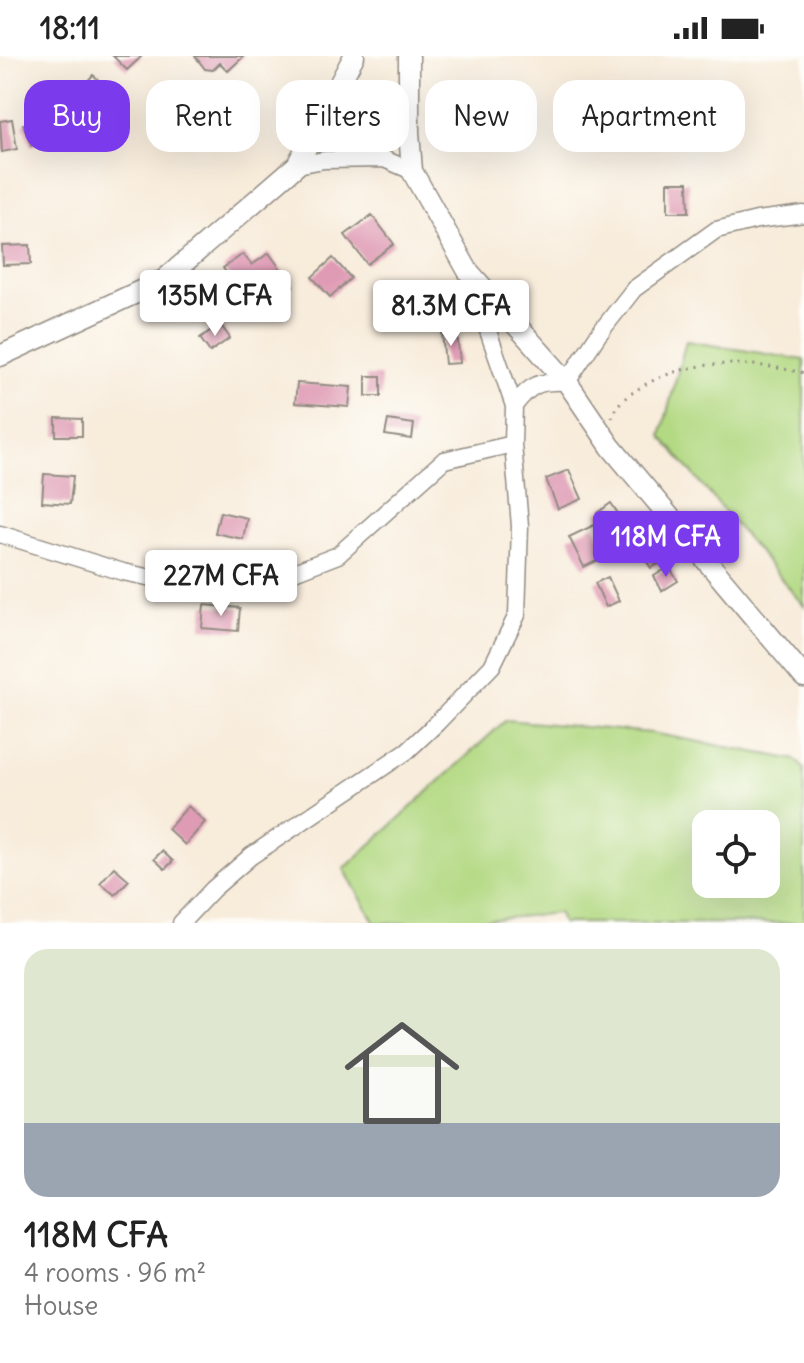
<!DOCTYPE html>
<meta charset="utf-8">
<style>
:root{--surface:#fff;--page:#f6f6f6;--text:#222;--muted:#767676;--accent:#7c3aed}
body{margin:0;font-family:Delius,sans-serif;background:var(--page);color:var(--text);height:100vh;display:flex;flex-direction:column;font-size:30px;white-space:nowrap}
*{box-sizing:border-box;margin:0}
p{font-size:26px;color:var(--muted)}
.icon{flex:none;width:44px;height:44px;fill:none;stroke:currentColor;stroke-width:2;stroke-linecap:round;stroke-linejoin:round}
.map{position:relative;height:867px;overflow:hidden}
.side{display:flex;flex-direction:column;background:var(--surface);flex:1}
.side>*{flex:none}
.banner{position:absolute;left:24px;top:24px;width:756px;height:72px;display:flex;gap:16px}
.tools{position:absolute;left:692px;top:754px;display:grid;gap:16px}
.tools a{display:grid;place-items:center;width:88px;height:88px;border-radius:16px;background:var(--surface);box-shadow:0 8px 32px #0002;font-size:40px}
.price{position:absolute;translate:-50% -68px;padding:0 18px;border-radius:8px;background:#fff;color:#222;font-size:26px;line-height:52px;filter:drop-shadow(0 2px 4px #0008)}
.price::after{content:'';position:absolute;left:50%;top:48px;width:24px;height:18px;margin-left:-12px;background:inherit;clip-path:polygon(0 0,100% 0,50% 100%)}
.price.active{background:var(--accent);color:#fff}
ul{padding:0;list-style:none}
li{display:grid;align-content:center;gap:16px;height:424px;padding:0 24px}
li span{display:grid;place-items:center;height:248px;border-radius:24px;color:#555}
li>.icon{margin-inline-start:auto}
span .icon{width:144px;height:144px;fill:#fffc;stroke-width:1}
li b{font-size:34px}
.chip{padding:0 28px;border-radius:24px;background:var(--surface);box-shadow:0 8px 32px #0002;font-size:28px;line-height:72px}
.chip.active{background:var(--accent);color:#fff}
.status{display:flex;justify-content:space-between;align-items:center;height:56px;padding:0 40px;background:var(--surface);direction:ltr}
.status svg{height:22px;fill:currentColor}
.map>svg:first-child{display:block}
</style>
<div class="status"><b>18:11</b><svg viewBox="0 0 49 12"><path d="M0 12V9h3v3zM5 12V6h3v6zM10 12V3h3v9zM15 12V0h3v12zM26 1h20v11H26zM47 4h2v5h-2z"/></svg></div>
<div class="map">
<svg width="804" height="867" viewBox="0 0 804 867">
<rect width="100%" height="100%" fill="#fdfcf7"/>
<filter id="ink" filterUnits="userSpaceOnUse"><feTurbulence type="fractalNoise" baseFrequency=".0125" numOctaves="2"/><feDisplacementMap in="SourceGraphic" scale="16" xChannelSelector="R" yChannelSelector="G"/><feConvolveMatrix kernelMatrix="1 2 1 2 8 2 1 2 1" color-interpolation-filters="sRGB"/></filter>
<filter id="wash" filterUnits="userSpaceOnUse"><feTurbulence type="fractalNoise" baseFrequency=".006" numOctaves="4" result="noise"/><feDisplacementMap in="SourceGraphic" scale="32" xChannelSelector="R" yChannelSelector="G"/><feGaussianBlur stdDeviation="1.8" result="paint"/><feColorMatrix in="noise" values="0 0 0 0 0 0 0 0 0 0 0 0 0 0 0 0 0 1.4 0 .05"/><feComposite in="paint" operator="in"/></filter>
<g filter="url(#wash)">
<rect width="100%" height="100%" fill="#f8ecdb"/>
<path fill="#b3d983" stroke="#6f8257" stroke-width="2" fill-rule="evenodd" d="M686,285l118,19v246l-143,-170z
M506,664l146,13 144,27 8,9v154h-242l-3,-10 -105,10h-79l-31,-54zM766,768v60h-60v-60z"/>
<g id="blocks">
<path fill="#df9ab4" d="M113,0h29l-15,14z
M195,0h49l-16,15 -8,-8 -7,7 -8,-1z
M93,19l18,16 -9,10 -18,-16z
M629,53l22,2 -2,33 -23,-1z
M59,56l8,22 -36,12 -8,-22z
M12,63l5,30 -15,3 -2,-31z
M668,126h20l1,30h-21z
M372,159l22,29 -27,20 -22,-29z
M30,189l1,19 -28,1 -1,-19z
M269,197l24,33 -38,27 -32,-45 20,-14 9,11z
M333,202l18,20 -21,19 -18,-20z
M220,268l10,14 -20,14 -10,-14z
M457,275l3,32 -15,1 -3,-31z
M366,320h15v20h-15z
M297,327l54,4 -2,20 -54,-4z
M56,362l26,1v17h-26z
M388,364l26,4 -2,15 -27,-4z
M569,414l13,29 -24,10 -12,-30z
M44,418l29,2 -3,28 -28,-2z
M611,447l12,18 -14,10 -12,-18z
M220,456l27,6 -4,21 -28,-6z
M594,469l15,30 -25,12 -15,-30z
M652,490l10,16 -11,6 -10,-15z
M669,511l9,14 -16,10 -8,-15z
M608,521l11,24 -13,6 -11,-24z
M204,549l36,3 -2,23 -36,-3z
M188,750l17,16 -20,23 -17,-16z
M162,795l11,10 -8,8 -11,-10z
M114,811l15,13 -14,15 -15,-12z"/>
</g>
</g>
<g filter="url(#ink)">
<use href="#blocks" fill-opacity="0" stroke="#928c83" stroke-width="2"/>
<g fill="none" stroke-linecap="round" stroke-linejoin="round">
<defs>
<path id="minor" d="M297,109l27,-5 60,-1 28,12
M514,350c17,-23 26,-25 53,-24l31,-47 36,-46 82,-59 41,-10 47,-6
M0,478l123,38 77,16 41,-1 40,-10 57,-22 106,-95 69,-16
M181,867l32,-34 38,-33 156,-105 30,-28 55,-57 25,-51 3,-89 -7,-82 1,-38 -45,-130"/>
<path id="tertiary" d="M409,0v76l3,39 56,100 99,111 44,65 193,230
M0,300l164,-76 133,-115 57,-109"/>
</defs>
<use href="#minor" stroke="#928c83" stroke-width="19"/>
<use href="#tertiary" stroke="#928c83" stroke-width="23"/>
<path stroke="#928c83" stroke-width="3" stroke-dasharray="2 6" stroke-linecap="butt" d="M612,362c3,-15 17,-23 29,-31 51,-30 107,-26 163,-14"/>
<use href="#minor" stroke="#fff" stroke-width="16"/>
<use href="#tertiary" stroke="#fff" stroke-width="20"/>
</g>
</g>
</svg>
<div class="tools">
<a><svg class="icon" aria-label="locate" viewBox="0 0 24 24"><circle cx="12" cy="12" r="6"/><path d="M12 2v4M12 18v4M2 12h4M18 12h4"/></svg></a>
</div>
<b class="price" style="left:215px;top:282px">135M CFA</b>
<b class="price" style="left:451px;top:292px">81.3M CFA</b>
<b class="price active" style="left:666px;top:523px">118M CFA</b>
<b class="price" style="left:221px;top:562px">227M CFA</b>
<div class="banner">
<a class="chip active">Buy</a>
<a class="chip">Rent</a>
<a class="chip">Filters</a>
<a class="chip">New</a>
<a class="chip">Apartment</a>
</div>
</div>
<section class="side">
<ul>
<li><span style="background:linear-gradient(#dfe7d0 70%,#9aa5b1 0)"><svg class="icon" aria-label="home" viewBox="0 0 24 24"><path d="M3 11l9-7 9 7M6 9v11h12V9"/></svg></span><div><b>118M CFA</b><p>4 rooms · 96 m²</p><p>House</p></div></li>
</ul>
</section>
